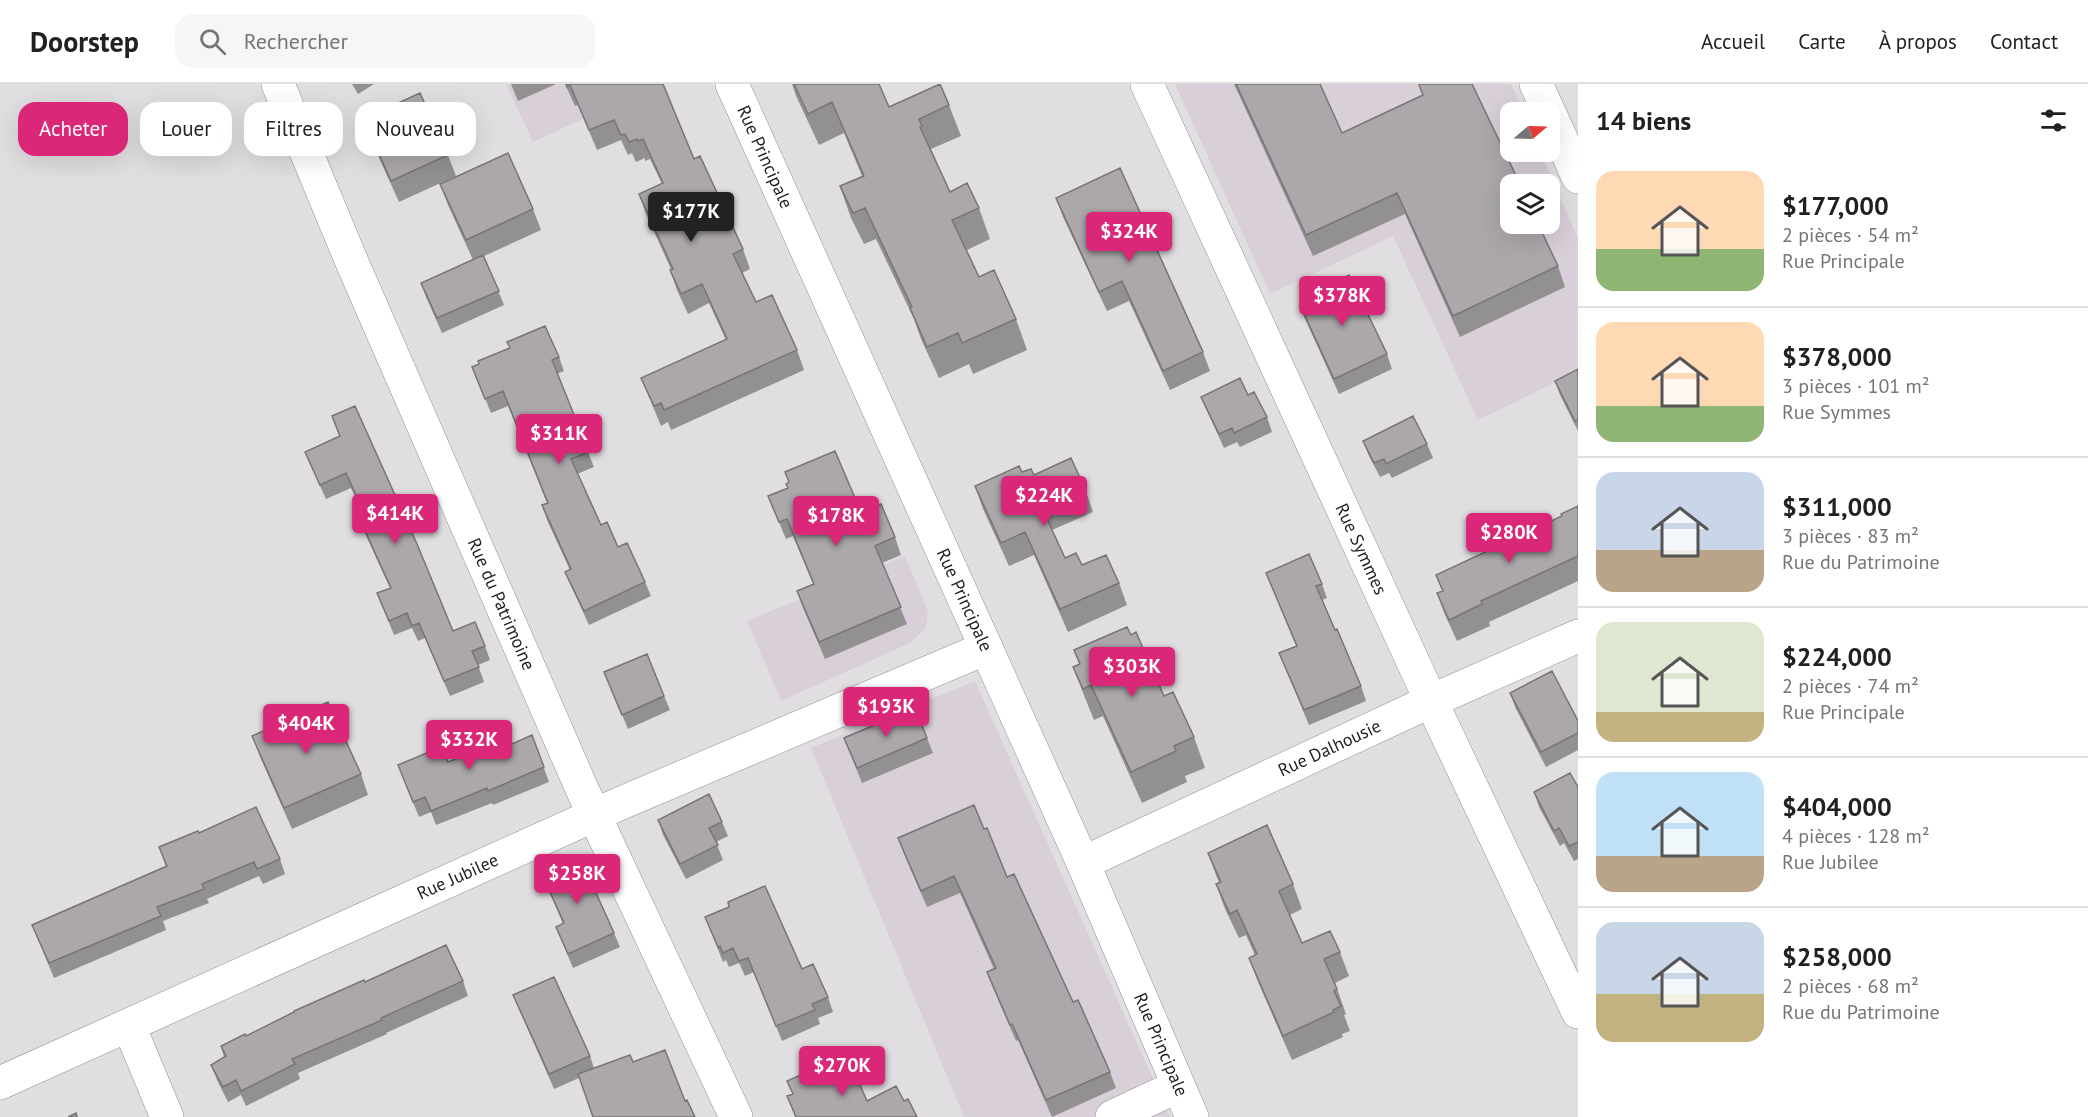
<!DOCTYPE html>
<html lang="fr">
<meta charset="utf-8">
<style>
:root{--surface:#fff;--page:#f6f6f6;--text:#202124;--muted:#757577;--line:#e0e0e0;--accent:#db2777}
body{margin:0;font-family:"PT Sans",sans-serif;background:var(--page);color:var(--text);height:100vh;display:flex;flex-direction:column;font-size:22px;white-space:nowrap}
*{box-sizing:border-box;margin:0}
p{font-size:20px;color:var(--muted)}
.icon{flex:none;width:33px;height:33px;fill:none;stroke:currentColor;stroke-width:2;stroke-linecap:round;stroke-linejoin:round}
.map{position:relative;flex:1;overflow:hidden}
.sheet{display:flex;flex-direction:column;background:var(--surface);width:510px}
.sheet>*{flex:none}
.guide{position:absolute;left:18px;top:18px;width:570px;height:54px;display:flex;gap:12px}
.needle{width:39px;rotate:71deg}
.buttons{position:absolute;left:1500px;top:18px;display:grid;gap:12px}
.buttons a{display:grid;place-items:center;width:60px;height:60px;border-radius:12px;background:var(--surface);box-shadow:0 6px 24px #0002;font-size:30px}
.price{position:absolute;translate:-50% -51px;padding:0 14px;border-radius:6px;background:var(--accent);color:#fff;font-size:20px;line-height:39px;filter:drop-shadow(0 2px 3px #0008)}
.price::after{content:'';position:absolute;left:50%;top:36px;width:18px;height:14px;margin-left:-9px;background:inherit;clip-path:polygon(0 0,100% 0,50% 100%)}
.price.current{background:#222;color:#fff}
ul{padding:0;list-style:none}
li{display:flex;align-items:center;gap:18px;height:150px;padding:0 18px}
li+li{border-top:2px solid var(--line)}
li span{display:grid;place-items:center;flex:none;width:168px;height:120px;border-radius:18px;color:#555}
li>.icon{margin-inline-start:auto}
span .icon{width:72px;height:72px;fill:#fffc;stroke-width:1}
li b{font-size:26px}
h2{display:flex;justify-content:space-between;align-items:center;height:72px;padding:0 18px;font-size:26px}
.pill{padding:0 21px;border-radius:18px;background:var(--surface);box-shadow:0 6px 24px #0002;font-size:21px;line-height:54px}
.pill.current{background:var(--accent);color:#fff}
header{display:flex;align-items:center;gap:36px;box-sizing:border-box;height:84px;padding:0 30px;background:var(--surface);border-bottom:2px solid var(--line)}
header strong{font-size:28px}
nav{display:flex;gap:33px;margin-inline-start:auto;font-size:21px}
.search{width:420px;height:54px;background:var(--page);display:flex;align-items:center;gap:15px;box-sizing:border-box;padding:0 21px;border-radius:18px;color:var(--muted);font-size:22px}
main{display:flex;flex:1;min-height:0}
.map>svg:first-child{display:block}
</style>
<header>
<strong>Doorstep</strong>
<div class="search"><svg class="icon" aria-label="search" viewBox="0 0 24 24"><circle cx="10" cy="10" r="6"/><path d="M15 15l6 6"/></svg>Rechercher</div>
<nav><a>Accueil</a><a>Carte</a><a>À propos</a><a>Contact</a></nav>
</header>
<main>
<div class="map">
<svg width="1578" height="1033" viewBox="0 0 1578 1033">
<rect width="100%" height="100%" fill="#e1dee1"/>
<path fill="#d8cfd8" fill-rule="evenodd" d="M506,0h153l-126,58z
M1175,0h336l13,28h-14v40h30l38,86v133l-100,49 -85,-184 -123,58zM1510,100h40v40h-40z
M905,472l23,55 -2,17 -16,15 -129,58 -34,-80z
M975,597l195,436h-206l-153,-369z"/>
<g fill="none" stroke-linecap="round" stroke-linejoin="round">
<defs>
<g id="minor">
<path id="s1" d="M278,0l73,176 231,529 154,328"/>
<path id="s2" d="M732,0l351,779 109,254"/>
<path id="s3" d="M1147,0l284,617 147,311"/>
<path d="M1536,0l13,28"/>
<path d="M1550,30l28,63"/>
<path id="s4" d="M1083,779l348,-162 147,-65"/>
<path d="M129,942l38,91"/>
<path id="s5" d="M0,999l619,-279 367,-156"/>
<path d="M1112,1033l66,-31"/>
</g>
</defs>
<use href="#minor" stroke="#939093" stroke-width="34"/>
<use href="#minor" stroke="#fff" stroke-width="33"/>
</g>
<path fill="#939092" d="M352,0h22l-16,10z
M511,0h45l-38,17z
M565,0h98l31,75 49,90 7,20 -8,4 14,29 41,48 7,20 -133,60 -3,-8 -7,4 -12,-29 -8,-19 85,-38 -17,-37 -21,11 -11,-24 -7,-20 1,-1 -25,-55 -7,-20 23,-10 -12,-25 -5,2v-3l-9,4 -4,-9 -4,2 -7,-15 -24,10 -19,-45 -3,1z
M792,0h87l10,23 60,-2 12,31 -30,13 19,43 29,16 11,31 -23,11 12,27 37,42 11,31 -54,24 -4,-10 -30,14 -18,-39 -7,-20 -38,-80 -12,5 -13,-26 -11,-31 22,-11 -18,-43 -25,12 -23,-49z
M1234,0h86l22,49 216,133 7,21 -105,50 -55,-123 -92,42z
M363,35l85,36 8,21 -57,26 -28,-62z
M440,100l93,25 8,21 -57,26 20,49 -62,28 -16,-36 -5,-14 52,-23 -25,-55z
M1056,114l147,154 7,19 -40,19 -41,-89 -22,10 -44,-94z
M1300,221l87,49 5,15 -53,25 -34,-75z
M559,273l5,14 -7,3 37,93 -17,7 24,51 44,57 6,14 -62,29 -18,-39 -6,-14 5,-2 -23,-50 -5,-15 5,-2 -39,-97 -17,7 -19,-46 7,-3z
M1578,285v62l-18,-36 -5,-14z
M1248,311l19,22 5,15 -32,15 -3,-5 -13,6 -17,-37 -6,-14z
M332,332l121,215 32,15 5,14 -12,5 6,17 -34,14 -25,-58 -7,3 -6,-13 -18,7 -17,-42 13,-5 -23,-50 -5,-14 4,-2 -15,-34 -25,11 -15,-33 -6,-14 34,-16z
M1363,357l64,3 6,14 -41,20 -3,-5 -9,4 -11,-21z
M1022,388l63,17 8,23 -41,18 13,28 54,25 8,22 -59,27 -34,-77 -25,11 -26,-57 -8,-23z
M768,412l93,16 34,25 6,18 -19,8 25,61 -82,35 -22,-51 -6,-17 16,-7 -20,-48 -7,3z
M1578,422v75l-89,41 1,4 -33,15 -12,-26 -8,-22 5,-2 -6,-16 126,-59z
M1266,489l56,11 5,14 -5,2 13,30 26,56 5,15 -57,24 -30,-72 17,-7z
M1131,551l33,61 30,41 11,31 -20,8 2,6 -45,21 -39,-87 -9,4 -9,-22 -12,-31 6,-3 -5,-14z
M604,588l60,24 6,14 -42,19z
M1510,609l68,28v29l-32,17 -31,-60z
M532,651l17,47 -56,23 -1,-2 -56,22 -5,-13 -12,5 -21,-52 50,-3 49,-17 15,-1z
M252,652l109,38 7,21 -76,34 -32,-72z
M844,654h83l6,15 -71,30z
M1578,703v72l-4,2 -10,-18 -4,3 -21,-39 -5,-15z
M658,736l64,2 6,14 -12,6 7,18 -37,19 -23,-44z
M984,745l23,48 66,125 37,70 6,16 -64,29 -34,-77 -2,1 -23,-53 -6,-16 7,-3 -34,-76 -33,14 -23,-53 -6,-16z
M199,749l81,26 5,15 -22,10 -4,-8 -52,23 2,4 -46,18 3,9 -112,48 -22,-53 134,-58 -7,-20z
M1208,769l85,31 9,25 -12,6 12,28 38,9 9,24 -14,7 11,31 -2,1 6,16 -8,3 1,3 -51,23 -34,-78 -9,-24 6,-3 -9,-20 -7,3 -14,-29 -9,-25 3,-1z
M541,788l73,61 6,14 -47,21 -17,-41 7,-3z
M705,833l97,52 26,28 5,15 -15,6 2,6 -38,17 -28,-69 -9,4 -6,-13 -10,4 -3,-7 -3,2z
M463,897l5,15 -82,37 1,1 -89,39 2,6 -54,27 -5,-11 -13,7 -11,-22 -6,-15 13,-8 -3,-11 25,-10 119,-54z
M513,911l77,61 4,12 39,-6 52,39 -106,-23 -25,11 -35,-80z"/>
<path fill="#aba7aa" stroke="#787577" stroke-width="1.5" d="M566,0h97l31,75 6,-3 43,93 -10,5 23,48 16,-7 25,55 -133,60 -3,-7 -7,3 -13,-28 86,-39 -25,-55 -21,10 -11,-24 3,-1 -34,-75 24,-11 -20,-44 -5,2 -1,-2 -8,3 -4,-8 -4,1 -7,-15 -25,10 -19,-45 -3,2z
M794,0h85l10,23 51,-23 9,21 -30,14 3,7 -2,1 30,65 17,-9 12,25 -27,12 27,57 15,-7 22,49 -54,24 -4,-10 -31,14 -17,-39 2,-1 -47,-99 -12,5 -13,-27 24,-10 -32,-74 -24,12z
M1236,0h84l22,49 81,-38 -4,-10 1,-1h52l48,100h-10v40h28l20,42 -105,50 -56,-123 -91,42z
M420,9l28,62 -57,26 -28,-62z
M508,69l25,56 -67,31 -26,-56z
M1120,84l83,184 -40,19 -41,-90 -23,11 -43,-94z
M483,171l16,36 -62,27 -16,-35z
M1349,191l38,79 -53,25 -34,-74 6,-3 -2,-5z
M545,242l14,31 -7,3 37,92 -18,7 30,66 6,-3 11,25 9,-4 18,39 -61,29 -19,-39 6,-3 -29,-64 6,-2 -45,-112 -18,8 -13,-32 7,-3 -1,-3 32,-13 -3,-6z
M1578,285v51l-3,1 -20,-40z
M1240,294l8,17 6,-3 13,25 -33,16 -2,-5 -13,6 -18,-37z
M355,322l62,138 36,87 22,-9 10,24 -13,5 7,16 -35,14 -25,-58 -7,3 -5,-13 -18,8 -12,-28 14,-5 -29,-64 6,-3 -22,-48 -26,12 -15,-33 35,-16 -8,-20z
M1413,332l14,28 -41,20 -2,-5 -10,4 -11,-22z
M835,367l26,61 20,-8 14,33 -20,9 26,61 -82,35 -22,-51 17,-7 -27,-65 -8,3 -11,-26 20,-8 -2,-4 3,-2 -4,-10z
M1071,374l14,31 -43,19 23,50 11,-5 6,12 24,-10 13,28 -59,26 -35,-77 -24,11 -26,-57 44,-20 3,6 9,-3 3,6z
M1578,422v50l-97,45 1,3 -33,16 -12,-27 6,-2 -7,-16 126,-59 -1,-2z
M1309,470l13,30 -6,2 19,44 2,-1 24,57 -57,24 -25,-57 18,-7 -31,-73z
M1127,543l4,8 5,-3 28,64 9,-4 21,45 -20,9 2,5 -45,21 -40,-87 -8,4 -10,-22 7,-3 -6,-14z
M647,570l17,42 -42,19 -18,-43z
M1552,587l26,50v12l-37,19 -31,-59z
M328,618l33,72 -77,34 -32,-72z
M915,624l12,30 -70,30 -13,-30z
M532,651l12,32 -56,24 -1,-3 -56,23 -6,-14 -12,5 -15,-37 43,-18 7,15 48,-20 1,3 13,-6 2,5z
M1570,689l8,14v55l-9,4 -10,-18 -5,3 -20,-39z
M709,710l13,28 -13,6 9,17 -38,19 -22,-44z
M974,721l10,24 3,-1 20,49 7,-3 59,128 5,-2 32,72 -64,28 -34,-76 -2,1 -23,-53 9,-4 -42,-92 -33,15 -23,-53z
M256,723l24,52 -23,10 -3,-7 -52,22 2,5 -47,18 4,9 -112,47 -17,-38 135,-59 -8,-19 39,-16 1,2z
M1267,741l26,59 -14,7 23,52 28,-12 10,21 -16,7 13,30 -3,2 7,15 -8,4 1,2 -51,24 -34,-78 8,-4 -20,-44 -7,4 -14,-30 5,-2 -13,-29z
M579,771l35,78 -46,21 -12,-27 8,-4 -23,-51z
M765,802l37,83 11,-5 15,33 -16,7 3,6 -39,16 -28,-68 -9,3 -6,-13 -10,5 -3,-7 -2,1 -13,-30 24,-10 -1,-5z
M446,861l17,36 -82,37 1,2 -90,39 3,5 -54,27 -5,-11 -13,7 -12,-22 15,-9 -5,-10 24,-12 1,2 48,-24v-1l70,-31 1,2z
M554,893l36,79 -41,18 -36,-79z
M665,966l20,51 2,-1 8,17h-102l-15,-43 52,-19 3,7z
M829,978l7,16 18,-7 13,30 29,-15 8,15 4,-2 9,18h-121l-9,-21 6,-2 -6,-13z
M76,1029l1,4h-9z"/>
<g text-anchor="middle" stroke-width="5" stroke-linejoin="round" paint-order="stroke">
<g font-size="18" fill="#1f1e1f" stroke="#efebee">
<text dy="6" stroke="none"><textPath href="#s2" startOffset="80">Rue Principale</textPath></text>
<text dy="6" stroke="none"><textPath href="#s3" startOffset="512">Rue Symmes</textPath></text>
<text dy="6" stroke="none"><textPath href="#s2" startOffset="566">Rue Principale</textPath></text>
<text dy="6" stroke="none"><textPath href="#s1" startOffset="566">Rue du Patrimoine</textPath></text>
<text dy="6" stroke="none"><textPath href="#s4" startOffset="272">Rue Dalhousie</textPath></text>
<text dy="6" stroke="none"><textPath href="#s5" startOffset="502">Rue Jubilee</textPath></text>
<text dy="6" stroke="none"><textPath href="#s2" startOffset="1052">Rue Principale</textPath></text>
</g>
</g>
</svg>
<div class="buttons">
<a><svg class="needle" viewBox="-14 -14 28 28"><path d="M0-13l5 13h-10z" fill="#e53935"/><path d="M0 13l5-13h-10z" fill="#757577"/></svg></a>
<a><svg class="icon" aria-label="layers" viewBox="0 0 24 24"><path d="M12 4l9 5-9 5-9-5zM3 14l9 5 9-5"/></svg></a>
</div>
<b class="price current" style="left:691px;top:159px">$177K</b>
<b class="price" style="left:1129px;top:179px">$324K</b>
<b class="price" style="left:1342px;top:243px">$378K</b>
<b class="price" style="left:559px;top:381px">$311K</b>
<b class="price" style="left:1044px;top:443px">$224K</b>
<b class="price" style="left:395px;top:461px">$414K</b>
<b class="price" style="left:836px;top:463px">$178K</b>
<b class="price" style="left:1509px;top:480px">$280K</b>
<b class="price" style="left:1132px;top:614px">$303K</b>
<b class="price" style="left:886px;top:654px">$193K</b>
<b class="price" style="left:306px;top:671px">$404K</b>
<b class="price" style="left:469px;top:687px">$332K</b>
<b class="price" style="left:577px;top:821px">$258K</b>
<b class="price" style="left:842px;top:1013px">$270K</b>
<div class="guide">
<a class="pill current">Acheter</a>
<a class="pill">Louer</a>
<a class="pill">Filtres</a>
<a class="pill">Nouveau</a>
</div>
</div>
<section class="sheet">
<h2>14 biens<svg class="icon" aria-label="filters" viewBox="0 0 24 24"><path d="M4 7h16M4 17h16"/><circle cx="9" cy="7" r="2"/><circle cx="15" cy="17" r="2"/></svg></h2>
<ul>
<li><span style="background:linear-gradient(#ffd9b3 65%,#8fb573 0)"><svg class="icon" aria-label="home" viewBox="0 0 24 24"><path d="M3 11l9-7 9 7M6 9v11h12V9"/></svg></span><div><b>$177,000</b><p>2 pièces · 54 m²</p><p>Rue Principale</p></div></li>
<li><span style="background:linear-gradient(#ffd9b3 70%,#8fb573 0)"><svg class="icon" aria-label="home" viewBox="0 0 24 24"><path d="M3 11l9-7 9 7M6 9v11h12V9"/></svg></span><div><b>$378,000</b><p>3 pièces · 101 m²</p><p>Rue Symmes</p></div></li>
<li><span style="background:linear-gradient(#c9d6e8 65%,#b9a48a 0)"><svg class="icon" aria-label="home" viewBox="0 0 24 24"><path d="M3 11l9-7 9 7M6 9v11h12V9"/></svg></span><div><b>$311,000</b><p>3 pièces · 83 m²</p><p>Rue du Patrimoine</p></div></li>
<li><span style="background:linear-gradient(#dfe7d0 75%,#c2b280 0)"><svg class="icon" aria-label="home" viewBox="0 0 24 24"><path d="M3 11l9-7 9 7M6 9v11h12V9"/></svg></span><div><b>$224,000</b><p>2 pièces · 74 m²</p><p>Rue Principale</p></div></li>
<li><span style="background:linear-gradient(#bfe0f5 70%,#b9a48a 0)"><svg class="icon" aria-label="home" viewBox="0 0 24 24"><path d="M3 11l9-7 9 7M6 9v11h12V9"/></svg></span><div><b>$404,000</b><p>4 pièces · 128 m²</p><p>Rue Jubilee</p></div></li>
<li><span style="background:linear-gradient(#c9d6e8 60%,#c2b280 0)"><svg class="icon" aria-label="home" viewBox="0 0 24 24"><path d="M3 11l9-7 9 7M6 9v11h12V9"/></svg></span><div><b>$258,000</b><p>2 pièces · 68 m²</p><p>Rue du Patrimoine</p></div></li>
</ul>
</section>
</main>
